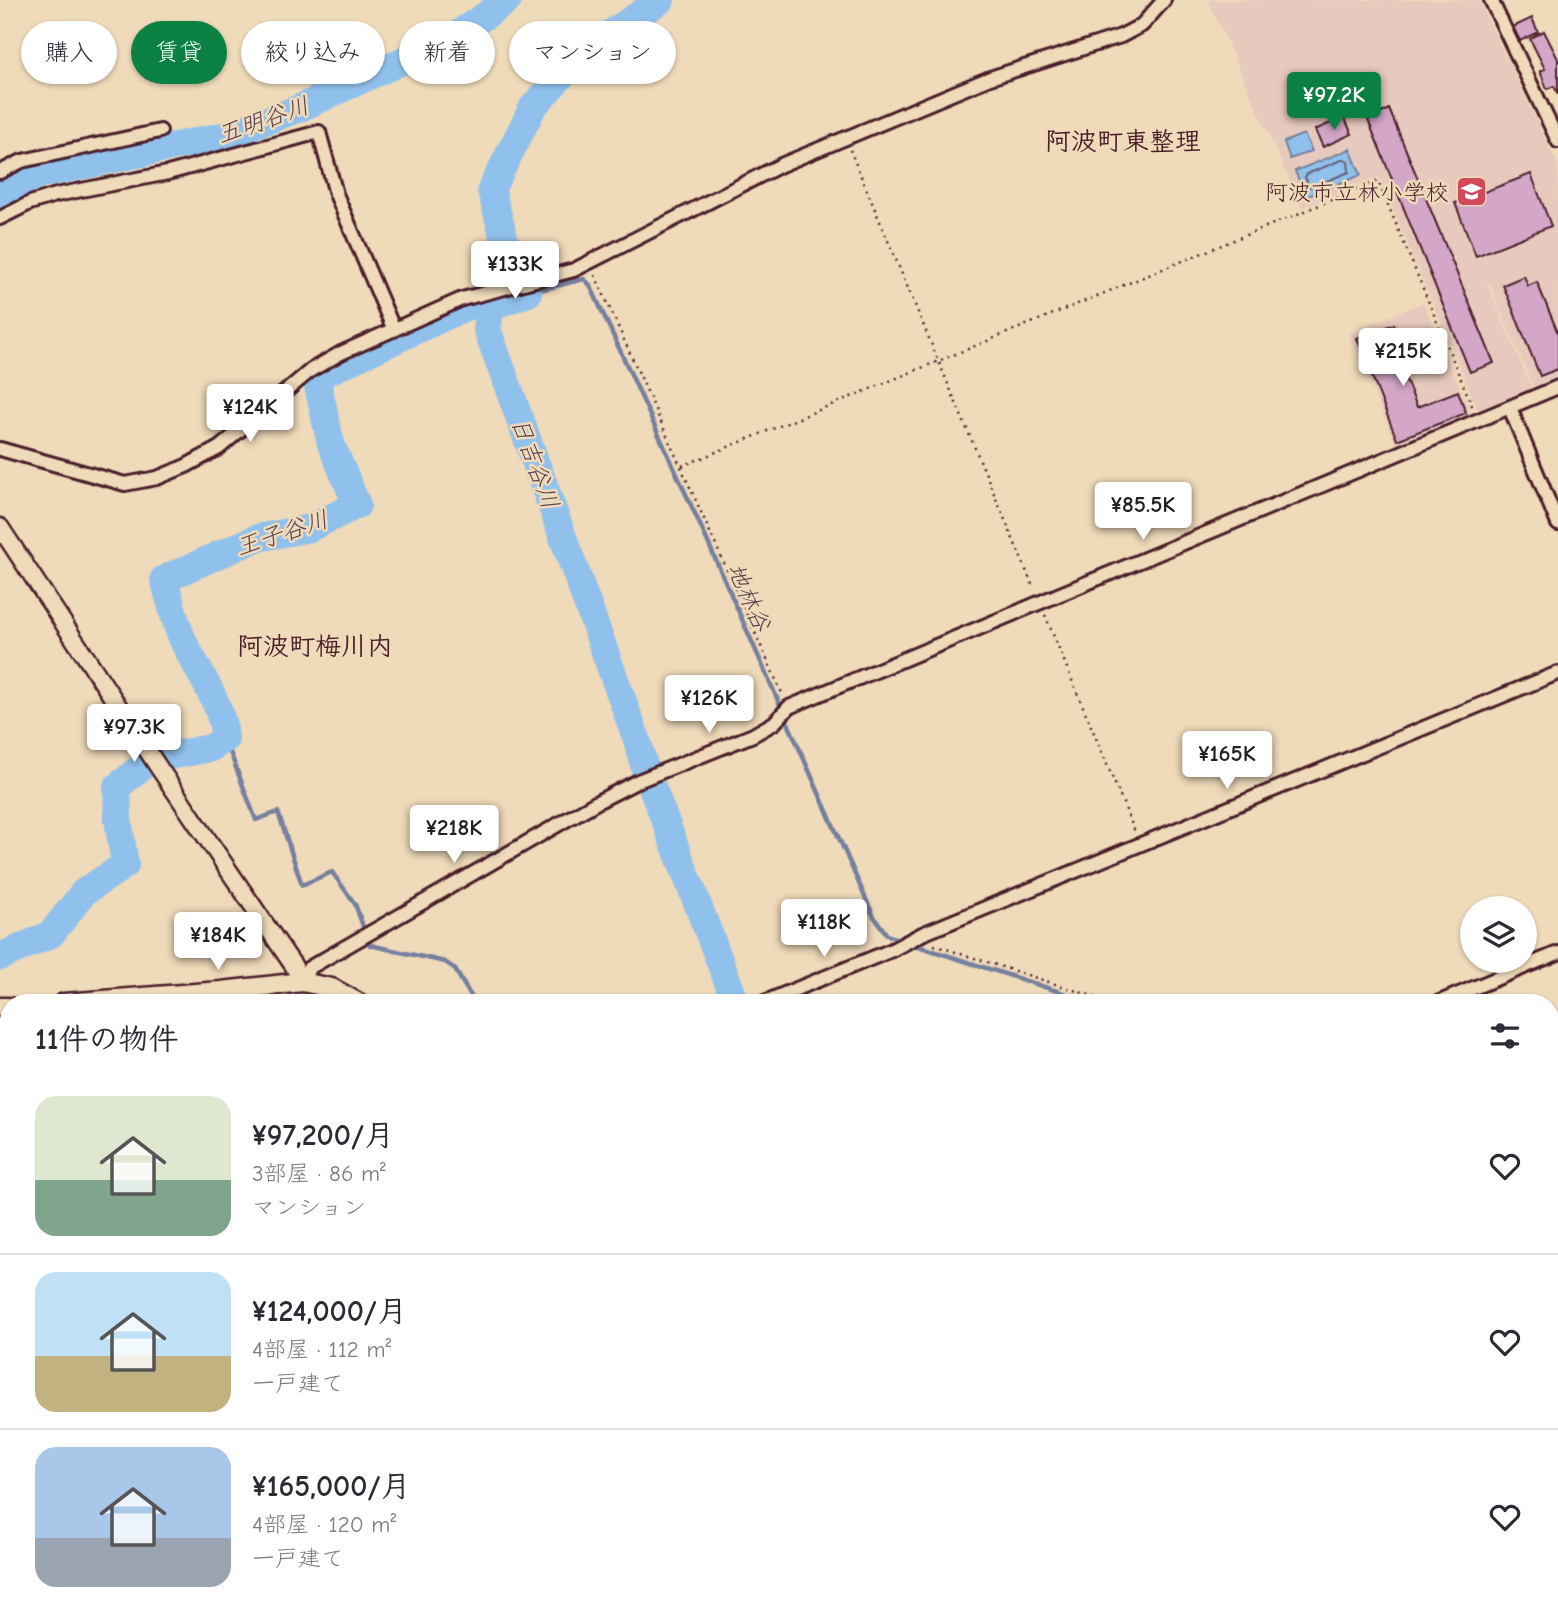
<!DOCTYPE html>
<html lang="ja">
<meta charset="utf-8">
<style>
:root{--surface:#fff;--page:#f7f7f7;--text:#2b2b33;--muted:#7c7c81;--line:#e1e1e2;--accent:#0b8043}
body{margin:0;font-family:"Comic Neue","Klee One",sans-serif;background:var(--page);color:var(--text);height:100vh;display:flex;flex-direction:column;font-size:26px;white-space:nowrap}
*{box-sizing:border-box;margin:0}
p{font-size:23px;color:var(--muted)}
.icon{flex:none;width:38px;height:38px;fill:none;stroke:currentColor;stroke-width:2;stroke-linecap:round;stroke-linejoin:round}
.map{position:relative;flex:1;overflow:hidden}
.side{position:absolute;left:0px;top:994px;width:1559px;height:623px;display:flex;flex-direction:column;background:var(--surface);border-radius:28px 28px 0 0;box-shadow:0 2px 5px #0004}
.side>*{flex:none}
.banner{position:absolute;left:21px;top:21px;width:700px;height:63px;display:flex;gap:14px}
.fabs{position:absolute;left:1460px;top:896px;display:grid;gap:14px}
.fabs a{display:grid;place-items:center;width:77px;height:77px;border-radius:50%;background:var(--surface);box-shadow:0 2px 5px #0004;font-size:35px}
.price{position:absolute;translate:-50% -60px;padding:0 16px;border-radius:7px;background:#fff;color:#222;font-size:23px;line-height:46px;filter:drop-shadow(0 2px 4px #0008)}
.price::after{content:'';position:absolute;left:50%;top:42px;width:21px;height:16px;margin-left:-10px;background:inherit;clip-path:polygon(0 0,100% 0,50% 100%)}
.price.active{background:var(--accent);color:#fff}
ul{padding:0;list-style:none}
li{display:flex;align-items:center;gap:21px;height:175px;padding:0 35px}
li+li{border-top:2px solid var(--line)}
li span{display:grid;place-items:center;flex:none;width:196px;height:140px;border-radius:21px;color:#555}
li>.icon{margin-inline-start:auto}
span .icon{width:84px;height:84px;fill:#fffc;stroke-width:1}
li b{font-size:30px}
h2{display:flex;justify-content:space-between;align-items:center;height:84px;padding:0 35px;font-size:30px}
.chip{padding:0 24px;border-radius:32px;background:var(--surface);box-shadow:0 2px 5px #0004;font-size:24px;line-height:63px}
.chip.active{background:var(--accent);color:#fff}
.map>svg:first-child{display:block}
</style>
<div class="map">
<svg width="1558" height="1617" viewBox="0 0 1558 1617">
<rect width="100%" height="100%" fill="#efdab9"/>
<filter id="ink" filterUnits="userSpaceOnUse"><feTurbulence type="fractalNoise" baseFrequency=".0143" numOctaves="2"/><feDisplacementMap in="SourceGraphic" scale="14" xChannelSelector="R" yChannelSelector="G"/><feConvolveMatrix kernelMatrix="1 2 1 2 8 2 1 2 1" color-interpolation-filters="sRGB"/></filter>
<g filter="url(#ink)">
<path fill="#e7cabd" d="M1208,0h271l79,165v213l-24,10 -45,-105 -2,1 45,105 -54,21 -99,-233 -77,31z
M1423,302l48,112 -75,31 -47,-111z"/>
<path fill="#aede9d" stroke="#7c7e64" stroke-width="2" d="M0,1411l6,6 3,-2v193h159l5,9h-173z"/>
<path fill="#90c1ec" stroke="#74809f" stroke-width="2" d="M1304,134l8,17 -22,8 -6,-17z
M1350,149l11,26 -55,22 -11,-26z"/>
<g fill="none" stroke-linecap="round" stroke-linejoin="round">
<path stroke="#666078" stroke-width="2" d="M1344,159l4,3 1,10 -37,15 -3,-1 -4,-9 2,-3z"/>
<path stroke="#74809f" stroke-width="4.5" d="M528,293l56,-14 6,6 112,244 171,386 14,20 17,6
M225,739l31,81 22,-8 24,73 30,-13 23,32 9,25
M368,940l2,5 75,17 9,6 21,35
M912,944l182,59
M1492,1608l3,9"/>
<path stroke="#90c1ec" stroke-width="28" d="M661,0l-77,51 -51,56 -42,83 16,59 21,44 -37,13 -4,23 150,411 8,29 91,234
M0,194l37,-19 191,-40 72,-27 154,-71 54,-37
M163,757l48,-9 14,-9c-2,-36 -29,-69 -43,-101 -8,-18 -12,-40 -18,-59l93,-41 53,-10 47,-23 -26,-61 -15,-67 147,-69 16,-5 12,3
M0,957l51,-23 33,-42 41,-27 -7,-46 -1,-32 28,-23
M953,1608v9"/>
</g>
<path fill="#d4a6c7" stroke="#4a1f2b" stroke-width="2" d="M1532,18l6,14 -18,9 -7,-14z
M1544,31l14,28v35l-4,-8 -7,3 -7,-18 5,-2 -15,-30z
M1389,109l105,254 -24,9 -102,-252z
M1344,117l8,17 -29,13 -8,-17z
M1531,174l20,52 -75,30 -21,-53z
M1524,276l4,10 9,-4 21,51v36l-18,7 -37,-91z
M1394,324l7,18 -9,4 25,61 41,-16 8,22 -69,27 -40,-102z"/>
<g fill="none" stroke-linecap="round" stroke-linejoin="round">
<defs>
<path id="minor" d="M1491,0l67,141
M0,172l22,-11 138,-30
M0,218l30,-15 26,-8 112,-22 151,-41 17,62 58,136
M1510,408l48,116
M0,449l125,35 32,-6 29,-12 33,-18 92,-78 30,-17 121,-54 112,-29 207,-105 209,-87 131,-42 21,-11 22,-25
M302,982l7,-14 290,-167 39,-20 115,-46 21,-12 15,-16 769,-320
M762,1003l130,-53 30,-16 636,-261
M1437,1003l121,-50
M0,1092l9,30
M0,1233l9,-2
M1550,1244l8,-3
M1550,1532l8,-3
M1499,1608l4,9
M621,1617l12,-9
M1305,1617l7,-9"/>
<path id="tertiary" d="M0,527l159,241 134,197 9,17"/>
<path id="secondary" d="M64,1003l157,-12 81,-9 30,6 27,15
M0,1007h9
M667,1608l12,9"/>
</defs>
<use href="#minor" stroke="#4a1f2b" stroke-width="18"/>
<use href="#tertiary" stroke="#4a1f2b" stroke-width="21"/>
<use href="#secondary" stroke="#4a1f2b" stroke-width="23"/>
<path stroke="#4a1f2b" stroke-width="2.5" stroke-dasharray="2 5" stroke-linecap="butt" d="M850,150l184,439
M595,275l187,418
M682,466l696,-285 95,227
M1045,615l90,217
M934,945l180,58
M289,1608l4,9"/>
<use href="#minor" stroke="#efdab9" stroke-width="12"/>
<use href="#tertiary" stroke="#efdab9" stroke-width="16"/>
<use href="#secondary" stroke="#efdab9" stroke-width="18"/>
</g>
</g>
<defs>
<symbol id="school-square" viewBox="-11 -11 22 22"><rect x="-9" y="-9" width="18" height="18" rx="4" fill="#d1495b" stroke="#efdab9"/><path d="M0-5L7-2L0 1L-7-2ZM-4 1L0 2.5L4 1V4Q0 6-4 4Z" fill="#fff"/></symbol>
</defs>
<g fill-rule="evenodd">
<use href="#school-square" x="1454" y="174" width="35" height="35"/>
</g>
<g text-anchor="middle" stroke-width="5" stroke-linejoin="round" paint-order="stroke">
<g font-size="23" fill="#4a1f2b" stroke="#efdab9" text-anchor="end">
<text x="1449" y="200">阿波市立林小学校</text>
</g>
<g font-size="24" font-style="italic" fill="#583f52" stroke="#efdab9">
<text transform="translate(263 120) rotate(-19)" y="8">五明谷川</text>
<text transform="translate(535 463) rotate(70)" y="8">日吉谷川</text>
<text transform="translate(282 533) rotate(-18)" y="8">王子谷川</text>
<text transform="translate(749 597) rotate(66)" y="8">地林谷</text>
</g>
<g font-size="26" font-weight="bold" fill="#4a1f2b" stroke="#efdab9">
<text x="1123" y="150">阿波町東整理</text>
<text x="315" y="655">阿波町梅川内</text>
</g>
</g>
</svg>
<div class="fabs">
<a><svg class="icon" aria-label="layers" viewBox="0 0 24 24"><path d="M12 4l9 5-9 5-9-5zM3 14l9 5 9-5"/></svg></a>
</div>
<b class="price active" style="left:1334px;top:132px">¥97.2K</b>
<b class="price" style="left:515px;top:301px">¥133K</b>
<b class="price" style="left:1403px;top:388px">¥215K</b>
<b class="price" style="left:250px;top:444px">¥124K</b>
<b class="price" style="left:1143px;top:542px">¥85.5K</b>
<b class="price" style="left:709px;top:735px">¥126K</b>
<b class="price" style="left:134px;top:764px">¥97.3K</b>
<b class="price" style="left:1227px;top:791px">¥165K</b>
<b class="price" style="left:454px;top:865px">¥218K</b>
<b class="price" style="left:824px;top:959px">¥118K</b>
<b class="price" style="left:218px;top:972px">¥184K</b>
<div class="banner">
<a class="chip">購入</a>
<a class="chip active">賃貸</a>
<a class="chip">絞り込み</a>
<a class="chip">新着</a>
<a class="chip">マンション</a>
</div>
<section class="side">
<h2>11件の物件<svg class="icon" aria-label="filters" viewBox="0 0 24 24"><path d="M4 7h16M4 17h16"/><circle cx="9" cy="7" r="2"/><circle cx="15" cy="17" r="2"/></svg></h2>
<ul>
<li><span style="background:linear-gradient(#dfe7d0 60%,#7fa58c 0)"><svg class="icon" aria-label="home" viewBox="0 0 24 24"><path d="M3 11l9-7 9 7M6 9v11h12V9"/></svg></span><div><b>¥97,200/月</b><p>3部屋 · 86 m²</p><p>マンション</p></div><svg class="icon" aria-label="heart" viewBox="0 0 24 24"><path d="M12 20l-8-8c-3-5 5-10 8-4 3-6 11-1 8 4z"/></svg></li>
<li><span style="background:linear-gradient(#bfe0f5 60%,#c2b280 0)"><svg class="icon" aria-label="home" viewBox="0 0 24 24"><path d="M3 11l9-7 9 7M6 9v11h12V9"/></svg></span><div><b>¥124,000/月</b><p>4部屋 · 112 m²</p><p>一戸建て</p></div><svg class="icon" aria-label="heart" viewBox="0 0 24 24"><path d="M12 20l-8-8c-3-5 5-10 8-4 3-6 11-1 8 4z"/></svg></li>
<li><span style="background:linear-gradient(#a9c7e8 65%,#9aa5b1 0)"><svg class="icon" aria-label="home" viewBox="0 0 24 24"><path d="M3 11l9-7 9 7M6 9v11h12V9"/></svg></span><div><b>¥165,000/月</b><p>4部屋 · 120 m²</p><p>一戸建て</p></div><svg class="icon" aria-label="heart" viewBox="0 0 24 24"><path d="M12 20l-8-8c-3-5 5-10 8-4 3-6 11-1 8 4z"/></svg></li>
</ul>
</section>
</div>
